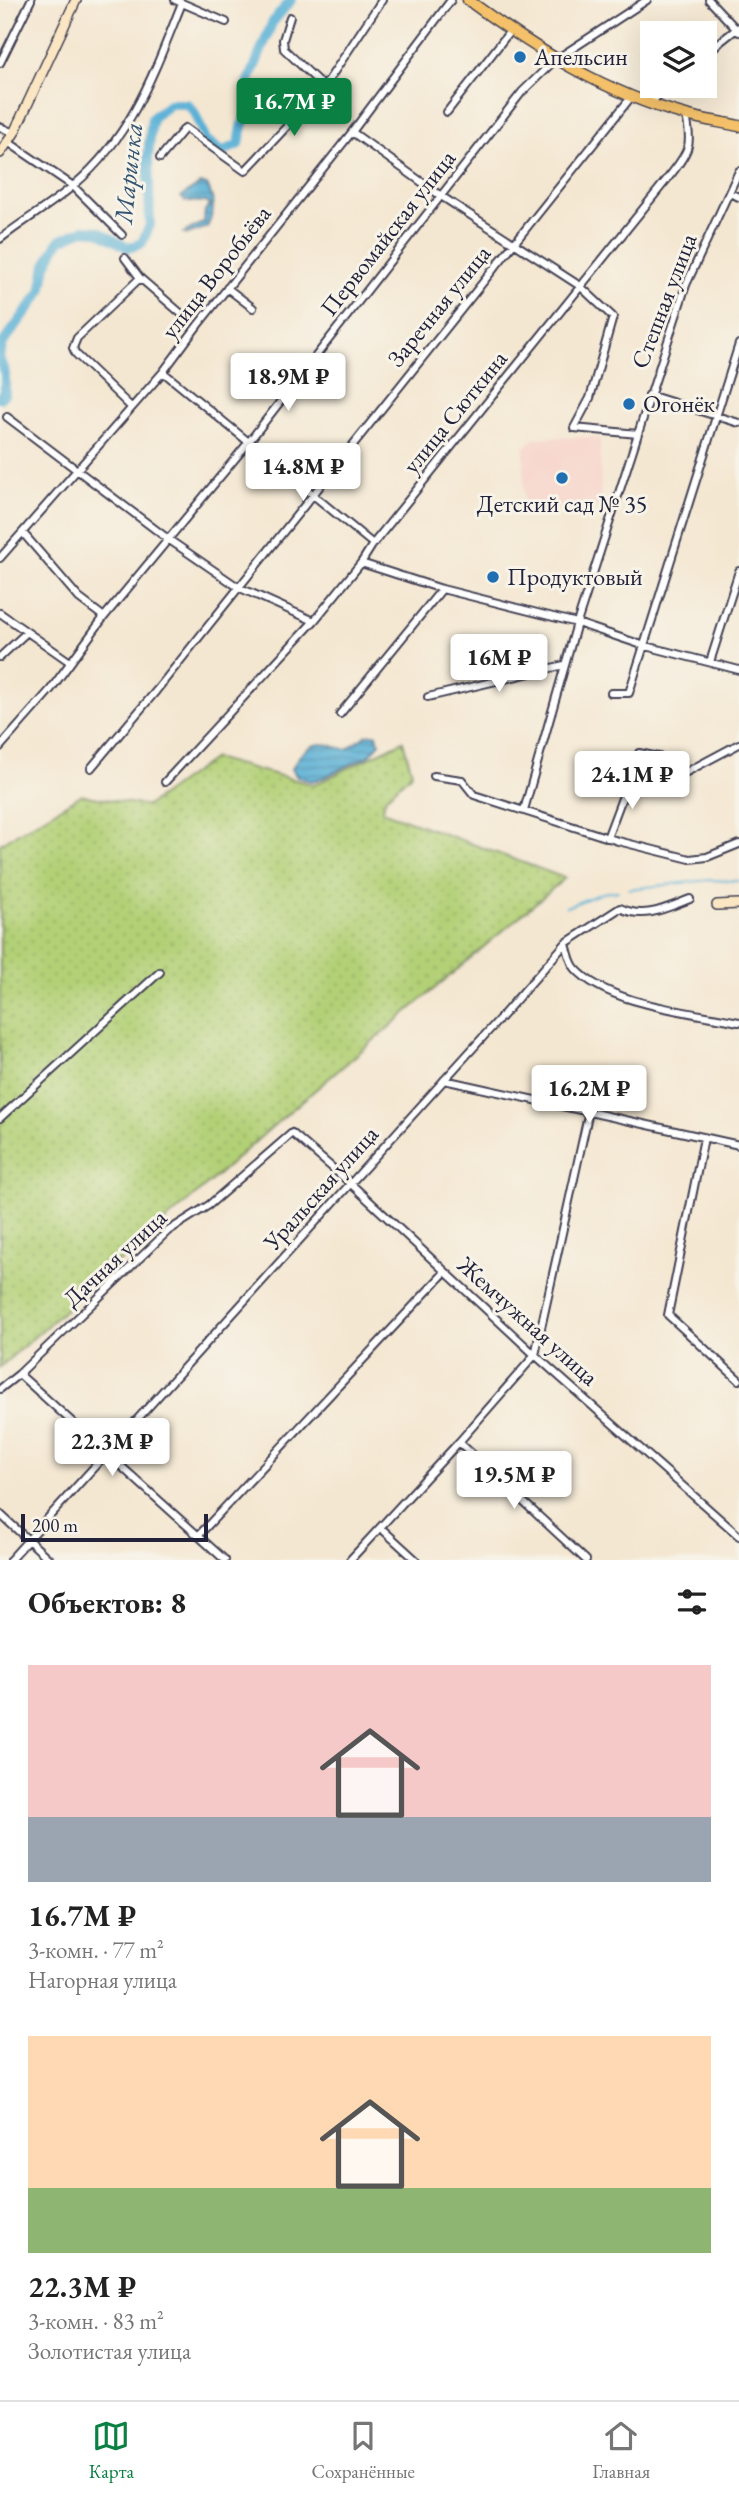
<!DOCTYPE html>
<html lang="ru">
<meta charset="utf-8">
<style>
:root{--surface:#fff;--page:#f2f2f2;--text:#222;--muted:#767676;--line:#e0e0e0;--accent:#0b8043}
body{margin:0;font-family:"EB Garamond",serif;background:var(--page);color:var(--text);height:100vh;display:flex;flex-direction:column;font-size:26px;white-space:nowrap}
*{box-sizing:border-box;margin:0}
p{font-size:23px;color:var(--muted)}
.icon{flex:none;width:38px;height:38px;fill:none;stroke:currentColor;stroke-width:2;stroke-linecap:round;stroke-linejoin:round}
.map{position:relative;height:1560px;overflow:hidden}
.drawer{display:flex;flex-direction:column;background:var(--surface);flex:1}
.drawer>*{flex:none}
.controls{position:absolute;left:640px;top:21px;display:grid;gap:14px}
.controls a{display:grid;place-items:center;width:77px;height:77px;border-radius:0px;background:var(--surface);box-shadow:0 7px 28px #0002;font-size:35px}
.scale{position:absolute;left:21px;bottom:18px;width:187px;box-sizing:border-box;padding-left:7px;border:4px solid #22223b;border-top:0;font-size:19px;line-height:24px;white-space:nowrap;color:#22223b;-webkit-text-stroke:5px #f7f3e8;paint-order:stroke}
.price{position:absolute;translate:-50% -60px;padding:0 16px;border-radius:7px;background:#fff;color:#222;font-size:23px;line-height:46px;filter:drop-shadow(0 2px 4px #0008)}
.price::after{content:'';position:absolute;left:50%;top:42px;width:21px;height:16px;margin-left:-10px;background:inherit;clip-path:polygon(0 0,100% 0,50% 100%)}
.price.on{background:var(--accent);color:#fff}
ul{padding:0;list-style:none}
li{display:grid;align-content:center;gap:14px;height:371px;padding:0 28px}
li span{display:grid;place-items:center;height:217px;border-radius:0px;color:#555}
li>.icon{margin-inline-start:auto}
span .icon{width:126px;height:126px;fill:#fffc;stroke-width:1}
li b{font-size:30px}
h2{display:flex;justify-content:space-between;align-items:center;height:84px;padding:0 28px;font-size:30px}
.tabs{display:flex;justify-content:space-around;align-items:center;height:98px;border-top:2px solid var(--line);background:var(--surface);font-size:19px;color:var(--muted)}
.tabs a{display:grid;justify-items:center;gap:4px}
.tabs .on{color:var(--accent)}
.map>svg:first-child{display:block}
</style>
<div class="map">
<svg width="739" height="1560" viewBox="0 0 739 1560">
<defs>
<pattern id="garden-dots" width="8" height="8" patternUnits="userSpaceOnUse" patternTransform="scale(1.75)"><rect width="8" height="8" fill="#b2d076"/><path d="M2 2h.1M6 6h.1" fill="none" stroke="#99b267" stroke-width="1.8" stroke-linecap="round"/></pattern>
<pattern id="water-rules" width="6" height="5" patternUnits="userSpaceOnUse" patternTransform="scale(1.75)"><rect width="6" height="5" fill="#59b0d6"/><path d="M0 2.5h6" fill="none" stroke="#498faf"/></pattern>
</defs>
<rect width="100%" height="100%" fill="#f7f3e8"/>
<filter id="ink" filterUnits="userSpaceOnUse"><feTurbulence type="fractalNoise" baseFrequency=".0143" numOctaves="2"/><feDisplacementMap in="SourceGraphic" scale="14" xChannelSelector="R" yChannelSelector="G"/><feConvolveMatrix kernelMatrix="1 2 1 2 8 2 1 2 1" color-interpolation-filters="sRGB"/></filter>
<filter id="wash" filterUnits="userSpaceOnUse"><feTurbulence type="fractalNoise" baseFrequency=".00686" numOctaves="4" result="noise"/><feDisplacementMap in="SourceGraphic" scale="28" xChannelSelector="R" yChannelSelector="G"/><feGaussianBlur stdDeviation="1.57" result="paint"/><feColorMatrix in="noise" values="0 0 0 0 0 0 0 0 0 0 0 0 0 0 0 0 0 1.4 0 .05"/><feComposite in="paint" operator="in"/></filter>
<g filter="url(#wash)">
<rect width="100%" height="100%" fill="#f4e7d1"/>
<path fill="#f7d1c8" d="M600,437l1,70 -77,2v-61l11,-10z"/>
<path fill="url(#garden-dots)" stroke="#6a7958" stroke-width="2" d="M403,741l9,32 -26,24 -4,14 183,67 -277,235 -288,254v-523l81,-49 66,11 67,-48 100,27z"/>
<path fill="url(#water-rules)" stroke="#3e6988" stroke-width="2" d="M200,184l7,1c8,16 8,26 0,42l-21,8 -3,-2 21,-11 1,-12 5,-4 -3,-4 -22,-1 -4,-4z
M376,734l4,9 -10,12 -48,23 -11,3 -14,-4 -5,-8c5,-12 16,-26 31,-25 7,0 16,5 24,5l20,-14z"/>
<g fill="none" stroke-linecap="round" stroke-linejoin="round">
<path stroke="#59b0d6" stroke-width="2" d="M629,889l80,-9 30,1
M566,907l36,-14 16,-2"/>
<path stroke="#59b0d6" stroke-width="10" d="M0,354l3,-11 38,-51 5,-27 13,-24 24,-11 15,1 30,17 14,-5 8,-18 -2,-68 4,-39 18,-14h17l7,8 12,28 16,12 17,-8 3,-17 10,-28 -5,-13 25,-63 19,-23
M0,360l5,14v19l-5,5"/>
</g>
</g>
<g filter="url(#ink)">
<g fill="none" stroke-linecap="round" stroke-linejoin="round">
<defs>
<path id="street" d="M175,0l51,22
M709,0l30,32
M290,17l-7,23 1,9 40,38
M705,54l34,-27
M0,63l31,-63
M650,103l19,-17
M447,112l63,-81
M0,127l14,6
M352,132l89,64 139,90 33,31 -23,81 -16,30 64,6
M8,142l65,44 49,49
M160,158l25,-30 60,43 79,-84 58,-87
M729,193l10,4
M0,239c24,-19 51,-34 74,-54 59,-50 80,-113 108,-182
M125,258l15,20 44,38
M227,288l26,20
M163,372l210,172
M649,395l90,28
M131,407l-55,-53 -3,-6 4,-10 63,-60
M7,417l161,122 70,48 76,34
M23,533l56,65 25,19
M0,558l163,-186 35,-47 154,-193 99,-132
M361,563l81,26 135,34 65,22 97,25
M0,613l70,49
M0,657l26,-24
M710,662l29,-91
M611,693h18l110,-349
M428,697l136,-32
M340,714l102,-125
M0,747l51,-58 53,-72 144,-174 274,-351 33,-32 92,-60
M636,765l41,12 62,-33
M91,768l65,-77 476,-595
M434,776l28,4 12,15 144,46 72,18 17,-2 32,-13
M165,782l149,-161 47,-58 12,-19 299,-371c18,-23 20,-29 14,-58
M524,810l53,-187 109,-338 53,-114
M607,838l32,-85 20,4 -3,14
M566,943c2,8 4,19 9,25 32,37 117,44 164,54
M444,1080l295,65
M0,1118l160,-146
M704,1138l-36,177 71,65
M19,1374l206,186
M0,1389l19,-15 149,-143 41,-26 83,-72 58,50 185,172 204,181
M459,1442l127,118
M0,1514l50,46
M381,1528l35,32
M198,1536l247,-264
M10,1560l493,-545 63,-72 54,-35c24,12 46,0 70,-9
M350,1560l109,-118 76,-87 54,-244"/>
<path id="secondary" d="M0,153l14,-20 62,-133
M717,905l22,-1"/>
<path id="primary" d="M468,0c67,49 137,93 218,115 17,5 35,7 53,11"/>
</defs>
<use href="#street" stroke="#424052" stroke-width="10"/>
<use href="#secondary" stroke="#424052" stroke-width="12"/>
<use href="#primary" stroke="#424052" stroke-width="13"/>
<use href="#street" stroke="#fff" stroke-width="6"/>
<use href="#secondary" stroke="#fbe6c3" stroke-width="9"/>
<use href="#primary" stroke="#f4c16a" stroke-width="10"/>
</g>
</g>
<g fill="#1f6fb2" stroke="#f7f3e8" stroke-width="2.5">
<circle cx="520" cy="57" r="7"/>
<circle cx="629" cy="404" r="7"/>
<circle cx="562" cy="478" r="7"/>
<circle cx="493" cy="577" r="7"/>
</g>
<g text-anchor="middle" stroke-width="6" stroke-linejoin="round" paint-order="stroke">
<g font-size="24" fill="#22223b" stroke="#f7f3e8" text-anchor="start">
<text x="534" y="65">Апельсин</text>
<text x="643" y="412">Огонёк</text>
<text x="562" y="512" text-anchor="middle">Детский сад № 35</text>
<text x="507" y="585">Продуктовый</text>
</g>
<g font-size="24" fill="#22223b" stroke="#f7f3e8">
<text transform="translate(388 233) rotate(-52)" y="8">Первомайская улица</text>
<text transform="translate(216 272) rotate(-52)" y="8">улица Воробьёва</text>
<text transform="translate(664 301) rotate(-69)" y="8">Степная улица</text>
<text transform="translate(439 306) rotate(-51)" y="8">Заречная улица</text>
<text transform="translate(455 412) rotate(-51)" y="8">улица Сюткина</text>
<text transform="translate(321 1188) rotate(-48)" y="8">Уральская улица</text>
<text transform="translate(115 1258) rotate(-43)" y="8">Дачная улица</text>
<text transform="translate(528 1321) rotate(42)" y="8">Жемчужная улица</text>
</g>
<g font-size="26" font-style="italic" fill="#355471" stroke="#f7f3e8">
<text transform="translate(128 173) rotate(-84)" y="9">Маринка</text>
</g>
</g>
</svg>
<div class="controls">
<a><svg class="icon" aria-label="layers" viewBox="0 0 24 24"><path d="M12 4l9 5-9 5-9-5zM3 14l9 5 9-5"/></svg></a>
</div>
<div class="scale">200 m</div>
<b class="price on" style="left:294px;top:138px">16.7M ₽</b>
<b class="price" style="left:288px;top:413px">18.9M ₽</b>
<b class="price" style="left:303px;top:503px">14.8M ₽</b>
<b class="price" style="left:499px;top:694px">16M ₽</b>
<b class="price" style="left:632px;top:811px">24.1M ₽</b>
<b class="price" style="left:589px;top:1125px">16.2M ₽</b>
<b class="price" style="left:112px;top:1478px">22.3M ₽</b>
<b class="price" style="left:514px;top:1511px">19.5M ₽</b>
</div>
<section class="drawer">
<h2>Объектов: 8<svg class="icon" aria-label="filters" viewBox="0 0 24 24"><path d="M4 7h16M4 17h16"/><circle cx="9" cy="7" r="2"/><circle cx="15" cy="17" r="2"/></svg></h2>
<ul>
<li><span style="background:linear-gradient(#f6c9c9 70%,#9aa5b1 0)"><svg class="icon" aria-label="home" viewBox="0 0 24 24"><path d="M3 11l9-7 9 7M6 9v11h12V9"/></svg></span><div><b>16.7M ₽</b><p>3-комн. · 77 m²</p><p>Нагорная улица</p></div></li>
<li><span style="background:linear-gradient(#ffd9b3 70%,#8fb573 0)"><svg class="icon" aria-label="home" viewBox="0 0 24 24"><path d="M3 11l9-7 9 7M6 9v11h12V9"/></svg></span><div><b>22.3M ₽</b><p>3-комн. · 83 m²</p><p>Золотистая улица</p></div></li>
</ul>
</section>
<nav class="tabs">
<a class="on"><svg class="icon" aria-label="map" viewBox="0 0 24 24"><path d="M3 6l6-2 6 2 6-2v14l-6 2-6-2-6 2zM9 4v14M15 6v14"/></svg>Карта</a>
<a><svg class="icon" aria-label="saved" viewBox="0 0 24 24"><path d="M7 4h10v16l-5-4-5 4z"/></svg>Сохранённые</a>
<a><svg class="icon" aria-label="home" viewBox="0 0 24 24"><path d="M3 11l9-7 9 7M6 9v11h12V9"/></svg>Главная</a>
</nav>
